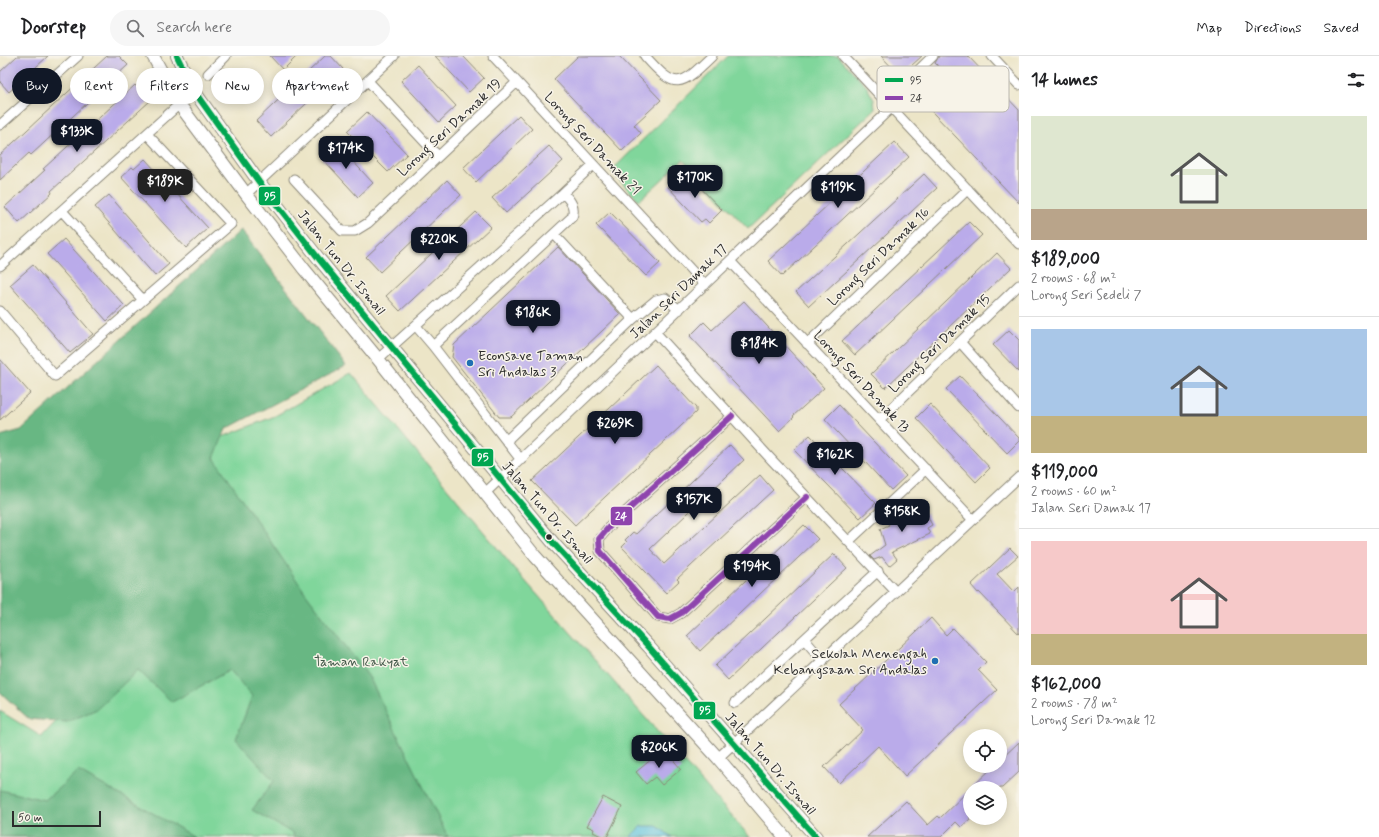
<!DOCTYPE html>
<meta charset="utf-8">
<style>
:root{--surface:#fff;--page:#f6f6f6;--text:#202124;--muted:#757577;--line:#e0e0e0;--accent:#111827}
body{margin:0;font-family:Mynerve,sans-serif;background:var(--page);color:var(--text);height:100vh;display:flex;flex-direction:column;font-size:15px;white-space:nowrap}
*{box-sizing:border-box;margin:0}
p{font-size:13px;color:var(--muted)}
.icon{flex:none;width:22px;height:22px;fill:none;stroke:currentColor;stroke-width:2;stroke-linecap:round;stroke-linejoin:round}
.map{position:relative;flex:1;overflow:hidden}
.drawer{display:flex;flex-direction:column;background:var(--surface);width:360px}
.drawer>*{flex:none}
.hud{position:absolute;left:12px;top:12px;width:380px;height:36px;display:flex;gap:8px}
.controls{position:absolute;left:963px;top:673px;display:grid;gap:8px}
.controls a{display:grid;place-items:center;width:44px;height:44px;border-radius:50%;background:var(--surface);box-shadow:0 2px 10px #0003;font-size:20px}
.scale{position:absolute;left:12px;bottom:10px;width:89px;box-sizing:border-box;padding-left:4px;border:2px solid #2b2b2b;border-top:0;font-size:11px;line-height:14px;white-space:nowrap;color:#2b2b2b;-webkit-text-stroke:3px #f7f3e8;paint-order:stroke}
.price{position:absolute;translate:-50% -34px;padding:0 9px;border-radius:8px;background:var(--accent);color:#fff;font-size:13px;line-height:26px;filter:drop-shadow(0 1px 2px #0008)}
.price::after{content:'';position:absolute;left:50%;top:24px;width:12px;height:9px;margin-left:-6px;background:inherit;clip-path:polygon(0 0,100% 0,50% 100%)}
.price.active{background:#222;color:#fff}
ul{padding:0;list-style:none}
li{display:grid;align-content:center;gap:8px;height:212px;padding:0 12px}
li+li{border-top:1px solid var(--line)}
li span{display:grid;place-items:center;height:124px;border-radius:0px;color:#555}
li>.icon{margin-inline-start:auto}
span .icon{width:72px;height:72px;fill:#fffc;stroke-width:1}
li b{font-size:17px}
h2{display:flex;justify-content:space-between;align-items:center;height:48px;padding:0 12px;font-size:17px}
.pill{padding:0 14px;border-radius:18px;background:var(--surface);box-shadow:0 2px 10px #0003;font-size:14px;line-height:36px}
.pill.active{background:var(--accent);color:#fff}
header{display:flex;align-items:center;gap:24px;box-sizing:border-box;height:56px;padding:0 20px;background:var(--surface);border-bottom:1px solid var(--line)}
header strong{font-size:19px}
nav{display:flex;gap:22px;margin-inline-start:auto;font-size:14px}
.search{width:280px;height:36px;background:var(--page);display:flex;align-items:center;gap:10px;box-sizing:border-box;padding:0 14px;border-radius:22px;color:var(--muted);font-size:15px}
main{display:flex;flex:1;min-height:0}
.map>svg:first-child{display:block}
</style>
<header>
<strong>Doorstep</strong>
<div class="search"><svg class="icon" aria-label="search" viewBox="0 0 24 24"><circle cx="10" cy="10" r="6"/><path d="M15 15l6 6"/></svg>Search here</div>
<nav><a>Map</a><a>Directions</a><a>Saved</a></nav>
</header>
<main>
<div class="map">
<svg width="1019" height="781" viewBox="0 0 1019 781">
<rect width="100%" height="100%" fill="#f7f3e8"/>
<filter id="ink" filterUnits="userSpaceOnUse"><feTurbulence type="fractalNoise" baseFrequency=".025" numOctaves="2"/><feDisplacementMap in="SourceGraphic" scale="8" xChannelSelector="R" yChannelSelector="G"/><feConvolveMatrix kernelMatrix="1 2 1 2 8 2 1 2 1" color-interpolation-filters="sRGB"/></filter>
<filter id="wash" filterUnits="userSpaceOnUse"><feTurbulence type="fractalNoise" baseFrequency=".012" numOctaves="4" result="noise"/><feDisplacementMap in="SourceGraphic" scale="16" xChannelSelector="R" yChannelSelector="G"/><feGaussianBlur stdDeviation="0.9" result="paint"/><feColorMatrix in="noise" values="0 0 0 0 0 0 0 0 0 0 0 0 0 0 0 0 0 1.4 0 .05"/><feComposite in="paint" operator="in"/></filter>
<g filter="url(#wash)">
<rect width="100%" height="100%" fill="#ece5c7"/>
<path fill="#80d69b" stroke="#568063" d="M728,0h110l29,31 7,13 1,9 -127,120 -65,-69 -44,41 -28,-30z
M351,317l162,194 237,270h-750v-126l42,26 1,-2 185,-191 -38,-94 85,-34z"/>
<path fill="#68b783" stroke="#4a7157" d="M241,174l105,136 -120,63 -12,29 90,133 65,86 79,160h-155l1,-3 -42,-24 22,-29 -38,-42 16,-43 -22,-26 -58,32 -34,-32 -41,39 -30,13 -38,-3 -29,-27v-256l21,-6z
M78,715l117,66h-195v-47l45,10z"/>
<path fill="#60c5dd" stroke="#467884" d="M641,770h16l15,11h-41l1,-2z"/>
<g id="blocks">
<path fill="#baabea" d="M17,0h31l-39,36 -9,-10v-10z
M107,0h12l9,9 -97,90 -2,-2 -29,27v-25z
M270,0h27l-14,14z
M325,0h6l12,13 -72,68 -15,-16z
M435,0h28l21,22 -15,14z
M578,0h41l42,44 -27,25 7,8 -19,18 -68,-72z
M881,0h41l-22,20z
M939,0h29l51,54v93l-105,-110 26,-25 -5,-5z
M418,9l38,41 -17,16 -38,-41z
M135,29l15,16 -99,90 1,2 -33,30 -14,-16 40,-37 -2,-1z
M367,56l40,42 -19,18 -41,-41z
M519,59l13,14 -56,53 -13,-14z
M335,86l38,41 -15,14 -38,-41z
M895,86l14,15 -127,119 -14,-15z
M549,90l14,15 -57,52 -14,-15z
M145,103l63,69 -22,20 -65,-71 11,-10 2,2z
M682,118l7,7 3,-2 30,31 -13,13 -4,-4 -4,3 -33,-35z
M924,118l13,14 -128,118 -13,-14z
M447,124l14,15 -81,77 -14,-15z
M109,139l60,69 -14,12 -60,-69z
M476,156l15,15 -91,84 -14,-15z
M610,156l50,51 -14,13 -50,-51z
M969,166l13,13 -127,120 -13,-14z
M64,183l60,66 -17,16 -60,-67z
M558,191l62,67 -109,103h-12l-47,-60 2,-12z
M997,197l14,15 -126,120 -14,-14z
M33,209l60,69 -23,19 -60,-68z
M744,245l80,87 -31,28 1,1 -15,14 -89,-95 14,-14 8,8z
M1009,274l10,10v32l-26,-27z
M0,303l30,34 -30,27z
M656,309l40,43v4l-121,113 -43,-44z
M960,320l59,62v3l-12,12 -61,-64z
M930,348l60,64 -14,14 -60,-64z
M839,349l67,71 -15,14 -66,-71z
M810,379l66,68 -16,15 -66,-68z
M730,389l14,15 -94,89 14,15 96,-89 13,15 -96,89 2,2 -13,12 -44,-46 5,-5 -2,-2 8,-8 3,2z
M917,449l4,10 5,-2 6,12 -5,3 3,6 -38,18 5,7 -8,7 -7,-9 -8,3 -4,-4 15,-11 -5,-16 9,-4 -3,-5z
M804,469l14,14 -118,112 -13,-15z
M1010,492l8,8 -21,18 17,18 5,-5v47l-40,-42 -1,1 -7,-8z
M834,498l13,14 -119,112 -13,-14z
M931,562l15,17 7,-7 33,34 -8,8 19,20 -92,86 -27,-30 -39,37 -15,-16 39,-37 -24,-26z
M1019,686v30l-17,16h-31l23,-22h6v-6z
M664,693l17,20 -19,16 -7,-8 -9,7 -10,-12z
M970,733v30l-9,8 -5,-5 -15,15h-74l39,-36 22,24 10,-9 2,2z
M603,741l19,10 -15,30h-4l-10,-5 1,-3 -7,-3z"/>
</g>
</g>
<g filter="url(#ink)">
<use href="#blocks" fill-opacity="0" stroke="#8c8879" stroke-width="1"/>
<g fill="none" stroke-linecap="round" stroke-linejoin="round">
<defs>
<path id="minor" d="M493,0l212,229
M645,0c31,35 35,31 67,0
M843,0l176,188
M992,0l27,29
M208,18l18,-18
M368,25l70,75
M886,46l47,-46
M0,69l78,-69
M294,123l48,52h13l13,-8 149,-141
M246,138l148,-138
M62,155l81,89
M554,178l79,85
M730,205l243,259
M0,210l194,-175
M0,255l55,65 176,-152 -84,-90
M416,270l17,20 88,114
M655,276l114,125 127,135
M960,286l59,66
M807,288l161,-155
M433,290l139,-129c4,-10 -2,-17 -9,-24
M378,303l185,-166 30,-28
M732,360l-123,111 -10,12 1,12 58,66 12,2 11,-6 126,-116
M879,364l140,-135
M507,384l126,-121 23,-19 9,-2 14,12
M484,438l407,-386
M849,485l77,-72
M805,584l18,21
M735,647l143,-132
M718,702l301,-281"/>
<path id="tertiary" d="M153,0l26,48 67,90 58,75 74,90 157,197 183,202 67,79
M177,0l17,35 65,91 60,77 236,286 94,102 167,190"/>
</defs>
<use href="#minor" stroke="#8c8879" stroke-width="11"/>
<use href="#tertiary" stroke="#8c8879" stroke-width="14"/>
<use href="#minor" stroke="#fff" stroke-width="9"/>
<use href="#tertiary" stroke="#fff" stroke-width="12"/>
<defs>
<path id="bus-1" d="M177,0l17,35 65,91 60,77 236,286 94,102 167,190"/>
<path id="bus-2" d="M732,360l-123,111 -10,12 1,12 58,66 12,2 11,-6 126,-116"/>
</defs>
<use href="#bus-1" stroke="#f7f3e8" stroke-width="9"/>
<use href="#bus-2" stroke="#f7f3e8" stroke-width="9"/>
<use href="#bus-1" stroke="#00a651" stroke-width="6"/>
<use href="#bus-2" stroke="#8e44ad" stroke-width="6"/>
</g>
</g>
<g fill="#1f6fb2" stroke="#f7f3e8" stroke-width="1.5">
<circle cx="470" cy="307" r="4"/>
<circle cx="935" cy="605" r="4"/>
</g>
<circle fill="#2b2b2b" stroke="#f7f3e8" stroke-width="1.5" cx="549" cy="481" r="3.5"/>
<g text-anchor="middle" stroke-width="3" stroke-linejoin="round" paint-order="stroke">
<g font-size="14" fill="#2b2b2b" stroke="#f7f3e8">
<text transform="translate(449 71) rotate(-43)" y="5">Lorong Seri Damak 19</text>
<text transform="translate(593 87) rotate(47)" y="5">Lorong Seri Damak 21</text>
<text transform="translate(878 200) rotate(-44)" y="5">Lorong Seri Damak 16</text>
<text transform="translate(342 206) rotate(51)" y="5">Jalan Tun Dr. Ismail</text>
<text transform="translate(678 235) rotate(-44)" y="5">Jalan Seri Damak 17</text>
<text transform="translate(939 287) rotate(-44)" y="5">Lorong Seri Damak 15</text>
<text transform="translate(862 325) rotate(47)" y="5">Lorong Seri Damak 13</text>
<text transform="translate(548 456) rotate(49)" y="5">Jalan Tun Dr. Ismail</text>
<text transform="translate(771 707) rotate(49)" y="5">Jalan Tun Dr. Ismail</text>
</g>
<g font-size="14" fill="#2b2b2b" stroke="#f7f3e8" text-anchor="start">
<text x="478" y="304">Econsave Taman<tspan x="478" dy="16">Sri Andalas 3</tspan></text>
<text x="927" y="602" text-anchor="end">Sekolah Menengah<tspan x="927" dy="16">Kebangsaan Sri Andalas</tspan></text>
</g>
<g font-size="14" fill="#405647" stroke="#f7f3e8">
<text x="361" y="610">Taman Rakyat</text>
</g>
</g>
<rect x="877" y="10" width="132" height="46" rx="6" fill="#f7f3e8" stroke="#bab7af" stroke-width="1"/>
<rect x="885" y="22" width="18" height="4" fill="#00a651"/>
<rect x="885" y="40" width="18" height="4" fill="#8e44ad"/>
<g font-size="11" fill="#2b2b2b">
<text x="910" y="28">95</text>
<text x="910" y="46">24</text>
</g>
<g stroke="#f7f3e8" stroke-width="1.5">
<rect x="258" y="130" width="23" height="20" rx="4" fill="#00a651"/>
<rect x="471" y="392" width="23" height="19" rx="4" fill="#00a651"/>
<rect x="610" y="450" width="23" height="20" rx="4" fill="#8e44ad"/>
<rect x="693" y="645" width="23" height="19" rx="4" fill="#00a651"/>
</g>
<g font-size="11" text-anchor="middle" font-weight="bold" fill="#fff">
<text x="270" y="144">95</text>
<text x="483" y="405">95</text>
<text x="621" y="464">24</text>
<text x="705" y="658">95</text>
</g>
</svg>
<div class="controls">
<a><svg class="icon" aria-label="locate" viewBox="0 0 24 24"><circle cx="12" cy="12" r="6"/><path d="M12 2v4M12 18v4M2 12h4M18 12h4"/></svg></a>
<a><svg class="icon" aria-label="layers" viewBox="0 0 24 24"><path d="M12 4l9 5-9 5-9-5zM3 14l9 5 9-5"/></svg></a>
</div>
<div class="scale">50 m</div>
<b class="price" style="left:77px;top:97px">$133K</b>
<b class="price" style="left:346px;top:114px">$174K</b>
<b class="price" style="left:695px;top:143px">$170K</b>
<b class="price active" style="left:165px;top:147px">$189K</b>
<b class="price" style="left:838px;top:153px">$119K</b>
<b class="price" style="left:439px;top:205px">$220K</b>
<b class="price" style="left:533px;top:278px">$186K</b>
<b class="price" style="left:759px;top:309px">$184K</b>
<b class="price" style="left:615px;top:389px">$269K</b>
<b class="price" style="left:835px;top:420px">$162K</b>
<b class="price" style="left:694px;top:465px">$157K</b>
<b class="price" style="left:902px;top:477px">$158K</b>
<b class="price" style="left:752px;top:532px">$194K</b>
<b class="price" style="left:659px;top:713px">$206K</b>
<div class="hud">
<a class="pill active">Buy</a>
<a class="pill">Rent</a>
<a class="pill">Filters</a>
<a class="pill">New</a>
<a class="pill">Apartment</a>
</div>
</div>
<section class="drawer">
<h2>14 homes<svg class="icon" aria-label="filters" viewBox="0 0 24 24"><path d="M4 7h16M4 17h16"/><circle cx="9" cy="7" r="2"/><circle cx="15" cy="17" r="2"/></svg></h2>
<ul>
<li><span style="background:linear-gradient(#dfe7d0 75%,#b9a48a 0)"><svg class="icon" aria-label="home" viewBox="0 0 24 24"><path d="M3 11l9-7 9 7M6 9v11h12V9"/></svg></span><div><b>$189,000</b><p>2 rooms · 68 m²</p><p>Lorong Seri Sedeli 7</p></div></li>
<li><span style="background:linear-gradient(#a9c7e8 70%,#c2b280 0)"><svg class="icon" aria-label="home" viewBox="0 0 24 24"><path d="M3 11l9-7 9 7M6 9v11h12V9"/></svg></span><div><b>$119,000</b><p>2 rooms · 60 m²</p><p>Jalan Seri Damak 17</p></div></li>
<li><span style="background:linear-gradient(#f6c9c9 75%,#c2b280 0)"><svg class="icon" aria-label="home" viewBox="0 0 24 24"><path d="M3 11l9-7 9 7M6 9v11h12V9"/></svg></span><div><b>$162,000</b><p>2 rooms · 78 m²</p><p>Lorong Seri Damak 12</p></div></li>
</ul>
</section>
</main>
